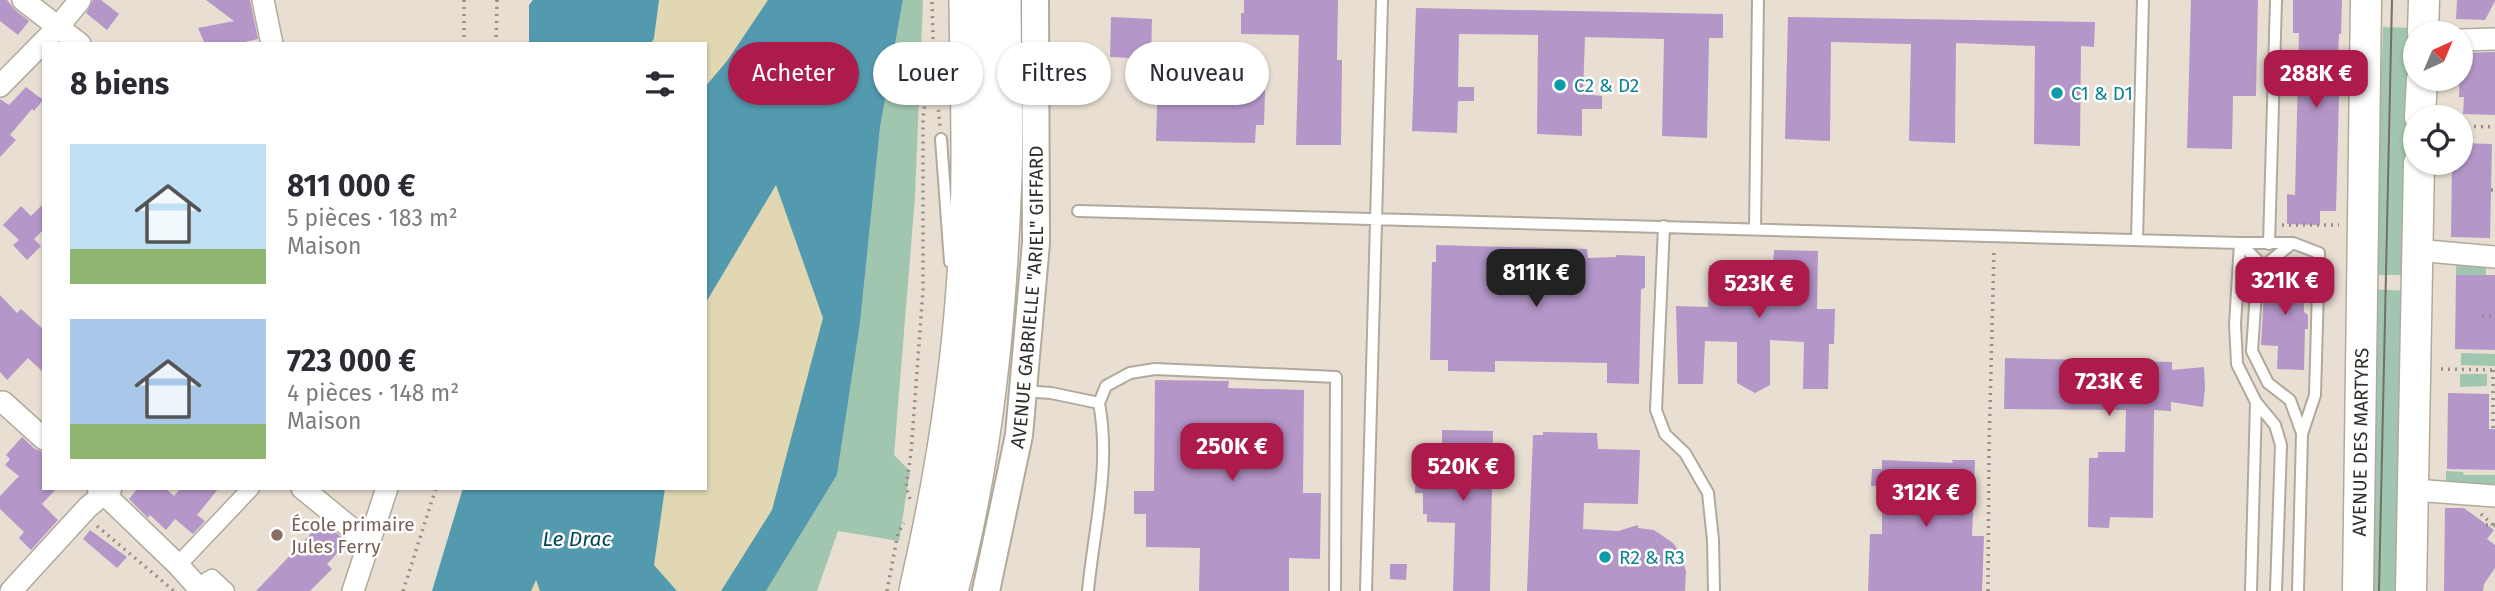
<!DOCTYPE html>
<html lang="fr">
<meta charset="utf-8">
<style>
:root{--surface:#fff;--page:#f7f7f7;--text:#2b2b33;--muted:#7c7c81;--accent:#ad1b4c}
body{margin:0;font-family:"Fira Sans",sans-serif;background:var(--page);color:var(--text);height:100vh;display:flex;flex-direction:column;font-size:26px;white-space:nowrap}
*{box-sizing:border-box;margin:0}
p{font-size:23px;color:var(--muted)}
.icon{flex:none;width:38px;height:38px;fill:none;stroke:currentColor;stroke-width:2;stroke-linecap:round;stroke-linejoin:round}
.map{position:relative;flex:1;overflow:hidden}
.drawer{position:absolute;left:42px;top:42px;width:665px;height:448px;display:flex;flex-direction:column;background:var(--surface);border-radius:0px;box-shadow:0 2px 5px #0004}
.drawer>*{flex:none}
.hud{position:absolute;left:728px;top:42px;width:665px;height:63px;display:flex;gap:14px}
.needle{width:46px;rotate:44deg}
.controls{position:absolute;left:2403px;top:21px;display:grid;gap:14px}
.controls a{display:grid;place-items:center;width:70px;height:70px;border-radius:50%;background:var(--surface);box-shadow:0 2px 5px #0004;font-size:35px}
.price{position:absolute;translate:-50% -60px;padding:0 16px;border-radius:14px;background:var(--accent);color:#fff;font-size:23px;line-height:46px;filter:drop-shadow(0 2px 4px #0008)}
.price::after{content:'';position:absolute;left:50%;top:42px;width:21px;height:16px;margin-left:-10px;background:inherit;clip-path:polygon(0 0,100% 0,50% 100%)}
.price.active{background:#222;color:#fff}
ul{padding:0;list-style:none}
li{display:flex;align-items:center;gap:21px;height:175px;padding:0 28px}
li span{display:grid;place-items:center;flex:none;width:196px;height:140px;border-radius:0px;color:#555}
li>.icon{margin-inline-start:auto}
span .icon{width:84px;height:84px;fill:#fffc;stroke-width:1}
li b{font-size:30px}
h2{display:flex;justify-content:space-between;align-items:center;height:84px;padding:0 28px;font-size:30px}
.chip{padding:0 24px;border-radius:32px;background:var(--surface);box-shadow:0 2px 5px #0004;font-size:24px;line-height:63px}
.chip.active{background:var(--accent);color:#fff}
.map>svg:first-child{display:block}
</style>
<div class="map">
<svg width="2495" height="591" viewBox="0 0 2495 591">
<rect width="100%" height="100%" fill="#e8dfd2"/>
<path fill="#a1c6af" d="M903,0h20l-8,197 -21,258 16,16 -11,70 -61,-10 -21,60h-51l71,-116 43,-347z
M2383,27l31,1 -5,247h-39l5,-216h7z
M2456,257l30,1v18l-30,-1z
M2370,289l39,2 -7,300h-31z
M2461,353l34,1v12l-34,-1z
M2460,374h27v12l-27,1z
M2446,471l17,1 1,3h31v16l-49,-4z"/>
<path fill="#e1d7b2" d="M533,0h370l-23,128 -20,195 -23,152 -71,116h-334l31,-103h242v-444h-176v-39z"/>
<path fill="#539aaf" d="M533,0h126l-5,38 -3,6h-122v-39z
M768,0h135l-23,128 -20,195 -23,152 -71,116h-45l51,-81 51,-192 -47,-133 -71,119v-217l22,-26z
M463,488h202l-11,77 23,26h-137l-4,-11 -5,11h-99z"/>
<path fill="#b496c8" d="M0,0h7l8,10 14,11 -11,14 -18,-14z
M93,0h8l18,14 -12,16 -21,-17z
M206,0h44l8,39 -23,5h-30l-7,-16 36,-7z
M1244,0h94l-1,60h5l-1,85h-45l3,-110 -58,-1v-21h3z
M2191,0h67l-2,96h-23l-1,53 -45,-1z
M2293,0h49l-1,34h-2l-1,23 2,1 -4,153h-16v14l-33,-1v-30l8,1 4,-162h-6z
M2457,0h38v1l-10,19 -29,-1z
M1416,8l307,6v24h-14l-2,100 -45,-2 2,-97 -79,-2 -2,57 19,2v13h-20v27l-45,-2 1,-99 -79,-1 -1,53h16v14h-16l-1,32 -45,-2z
M1111,17l41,2 -1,40 -41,-2z
M1788,17l307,5 -1,25 -13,-1 -1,100 -46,-2 1,-98 -79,-3 -1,100 -46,-2 2,-97 -80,-2 -1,99 -45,-2z
M2495,52v63l-32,-1 1,-17h-5l1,-44z
M1158,77l99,1v12h8l-1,35h-8l-1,18 -99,-2z
M26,87l17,13 -9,11 -2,-2 -22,26 6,5 -16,17v-58l9,6z
M2460,143l32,1 -2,94 -39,-1 1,-74h8z
M44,203v26l-10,10 7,7 -14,14 -14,-15 6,-5 -16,-15 18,-19 10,10z
M1436,245l151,4 1,9 28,-1v-2l29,1v32l-4,1 -2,95 -32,-1v-20l-112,-2v11l-47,-1v-11h-18l2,-98h4z
M1774,250l44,1 -1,58h18l-1,35h-5l-1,45h-25l1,-47 -34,-2v45l-15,8 -18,-10v-41l-32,-1 -2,43h-25l-2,-78 32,1 1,-42 64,1z
M2283,261l9,1 5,14 6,2 1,34 4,3v14h-3l-1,41 -27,-1 1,-23 -17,-1 4,-71 9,-1z
M2456,275h39v75l-40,-1z
M0,295l17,18 4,-4 23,21v43l-16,-15 -21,22 -7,-8z
M2005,358l167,4v8l32,-3 1,21 -2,19 -32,-5v9l-17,-1 -1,108 -43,-1 -1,11 -21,-1 1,-69h9v-6h27l1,-42 -122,-1z
M1155,380l74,1 -1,7 76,2 -1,103h18l-1,66 -31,-1v33h-90l1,-43 -54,-1v-33h-12v-23h20z
M2448,393l41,1v35h6v41l-48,-1z
M1442,430l51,1 -3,160h-37l2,-68 -28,-1v-8h-4v-21h-8l1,-25h26z
M1543,432l54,1 1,16 42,1 -2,54 -54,-1 -1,26 35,2 20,-6v3l16,2 19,13 6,8 7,20 -1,20h-158l6,-156h10z
M22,437l13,12 9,3v36h13l-15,16 16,16 -27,30 -12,-12 5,-6 -24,-23v-13l19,-20 -14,-11 5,-6 -4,-4z
M1882,460l71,3 -1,-3h23l-3,76h12l-2,55h-114l2,-57h12v-48h-11l1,-17h10z
M138,488h27l9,8 7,-8h38l-22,27 8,6 -12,13 -18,-15 -9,11 -16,-15 -2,3 -19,-19z
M2445,508h19l30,22 -7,9 8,6v23l-11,16 -1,7h-39z
M322,522l26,20 -21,22 5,5 -22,22h-54z
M90,530l37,27 -10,11 -34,-29z
M1390,564h17l-1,16 -16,-1z"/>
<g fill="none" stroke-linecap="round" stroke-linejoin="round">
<defs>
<path id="service" d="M941,139l9,123
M1078,211l1162,32h53l26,10 -4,142 -13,39 -4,157
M1664,226l-8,184 9,24 20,19 23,40 5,47 1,51
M1755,229l3,-229
M2137,240l6,-240
M2240,243l-5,81 2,40 19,38 19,23 6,20 -5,146
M2240,243l18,18 -6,90 16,32 22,17 12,33
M2269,244l7,-244
M2257,271l36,-28
M1023,391l28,2 48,10c12,63 -5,125 -11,188
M1099,403l7,-17 24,-13 25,-4 181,8 -1,214
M1366,591l16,-591
M2251,591l5,-189"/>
<path id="pedestrian" d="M178,565l73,-77
M212,591l-4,-11 4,-2 14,13"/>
<path id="minor" d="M23,0l57,44
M263,0l9,44
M2460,40l35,-1
M0,86l58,-59 22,-27
M2416,250l79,7
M3,402l41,37
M98,488l80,77 18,20 3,6
M302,488l66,54
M2414,490l81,6
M11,591l77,-84 23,-19
M353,591l34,-103"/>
<g id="tertiary">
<path id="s1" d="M986,591l33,-156 17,-192 -1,-243"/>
</g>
<g id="secondary">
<path d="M2423,33l1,-33"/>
<path d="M2420,117l2,-38"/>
<path id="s2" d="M2358,591l8,-591"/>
<path d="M2411,591l8,-428"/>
</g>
<path id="motorway" d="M918,591c24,-104 41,-208 48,-315 7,-92 3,-184 2,-276
M949,591c36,-134 49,-277 54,-416 2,-58 -1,-117 -1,-175"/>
</defs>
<use href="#service" stroke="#b1a99c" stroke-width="14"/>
<use href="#pedestrian" stroke="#b1a99c" stroke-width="19"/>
<use href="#minor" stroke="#b1a99c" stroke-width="24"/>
<use href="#tertiary" stroke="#b1a99c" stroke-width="30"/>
<use href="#secondary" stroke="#b1a99c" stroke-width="33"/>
<use href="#motorway" stroke="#b1a99c" stroke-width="40"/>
<path stroke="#958e85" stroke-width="3.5" stroke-dasharray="2 5" stroke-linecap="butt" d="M464,44v-44
M496,44l1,-44
M933,47l7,80
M2460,126l35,1
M2491,190h4
M2282,225h57
M2482,316h13
M2441,369l54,1
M2493,370v59
M910,499l-4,-12 5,-34 12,-163v-172l10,-80 -1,-38
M2481,514l12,11
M2486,525h9
M97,526l77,65
M403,591l33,-103
M887,591l11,-58 6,-10
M1988,591l1,-142 5,-199"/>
<use href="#service" stroke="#fff" stroke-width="10"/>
<use href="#pedestrian" stroke="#fff" stroke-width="16"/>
<use href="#minor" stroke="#fff" stroke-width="21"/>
<use href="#tertiary" stroke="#fff" stroke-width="26"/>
<use href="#secondary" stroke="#fff" stroke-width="30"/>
<use href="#motorway" stroke="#fff" stroke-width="37"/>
<path stroke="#736e66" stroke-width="2" d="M2379,591l13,-591"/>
</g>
<g fill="#0f9aa8" stroke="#fff" stroke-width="2.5">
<circle cx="1560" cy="85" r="7"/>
<circle cx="2057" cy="93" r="7"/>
<circle cx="1605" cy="557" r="7"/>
</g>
<circle fill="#8d6e63" stroke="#fff" stroke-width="2.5" cx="277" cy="535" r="7"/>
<g text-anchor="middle" stroke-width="5" stroke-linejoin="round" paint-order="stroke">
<g font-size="19" fill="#0d838f" stroke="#fff" text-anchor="start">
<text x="1574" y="92">C2 &amp; D2</text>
<text x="2071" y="100">C1 &amp; D1</text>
<text x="1619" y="564">R2 &amp; R3</text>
</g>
<g font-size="19" fill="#322f2a" stroke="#fff">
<text dy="7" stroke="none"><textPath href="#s1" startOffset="298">AVENUE GABRIELLE "ARIEL" GIFFARD</textPath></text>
<text dy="7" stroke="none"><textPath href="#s2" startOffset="149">AVENUE DES MARTYRS</textPath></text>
</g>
<g font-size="19" fill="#785e54" stroke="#fff" text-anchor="start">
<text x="291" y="531">École primaire<tspan x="291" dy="22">Jules Ferry</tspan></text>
</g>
<g font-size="21" font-style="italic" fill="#044756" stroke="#fff">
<text x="577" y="546">Le Drac</text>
</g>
</g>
</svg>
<div class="controls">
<a><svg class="needle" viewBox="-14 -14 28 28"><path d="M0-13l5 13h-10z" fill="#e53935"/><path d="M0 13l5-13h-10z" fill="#7c7c81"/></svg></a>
<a><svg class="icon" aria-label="locate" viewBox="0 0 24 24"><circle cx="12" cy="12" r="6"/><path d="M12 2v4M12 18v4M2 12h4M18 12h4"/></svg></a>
</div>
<b class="price" style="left:2316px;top:110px">288K €</b>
<b class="price active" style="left:1536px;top:309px">811K €</b>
<b class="price" style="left:2285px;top:317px">321K €</b>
<b class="price" style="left:1759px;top:320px">523K €</b>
<b class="price" style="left:2109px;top:418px">723K €</b>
<b class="price" style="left:1232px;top:483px">250K €</b>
<b class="price" style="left:1463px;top:503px">520K €</b>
<b class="price" style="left:1926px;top:529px">312K €</b>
<div class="hud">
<a class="chip active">Acheter</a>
<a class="chip">Louer</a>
<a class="chip">Filtres</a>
<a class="chip">Nouveau</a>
</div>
<section class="drawer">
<h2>8 biens<svg class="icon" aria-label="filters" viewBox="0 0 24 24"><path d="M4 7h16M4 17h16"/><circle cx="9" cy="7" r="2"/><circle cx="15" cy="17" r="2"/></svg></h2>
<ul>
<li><span style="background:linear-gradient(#bfe0f5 75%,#8fb573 0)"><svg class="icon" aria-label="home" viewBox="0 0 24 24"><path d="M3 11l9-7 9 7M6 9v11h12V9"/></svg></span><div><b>811 000 €</b><p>5 pièces · 183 m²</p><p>Maison</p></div></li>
<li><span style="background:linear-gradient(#a9c7e8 75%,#8fb573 0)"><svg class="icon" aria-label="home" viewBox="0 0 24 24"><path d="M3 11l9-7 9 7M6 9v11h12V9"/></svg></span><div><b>723 000 €</b><p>4 pièces · 148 m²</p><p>Maison</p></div></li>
</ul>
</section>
</div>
